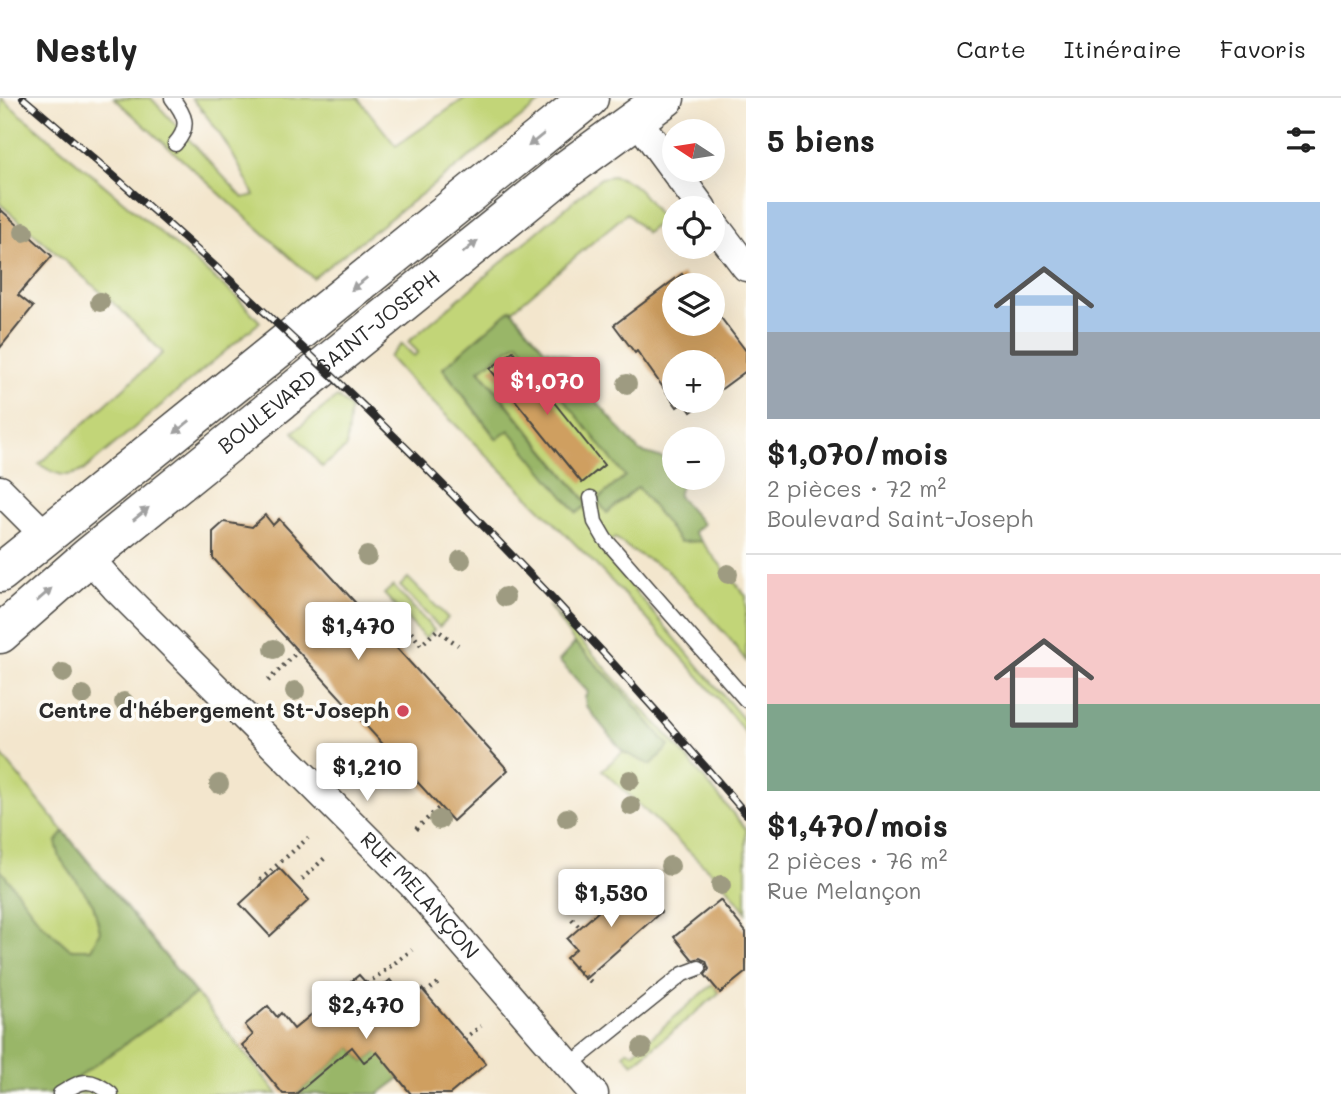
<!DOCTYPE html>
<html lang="fr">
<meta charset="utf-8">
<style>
:root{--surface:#fff;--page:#f6f6f6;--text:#222;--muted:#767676;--line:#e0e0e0;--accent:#d1495b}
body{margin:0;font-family:Mali,sans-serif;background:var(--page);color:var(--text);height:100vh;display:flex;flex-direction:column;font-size:26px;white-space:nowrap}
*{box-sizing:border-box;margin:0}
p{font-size:23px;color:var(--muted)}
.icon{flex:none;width:38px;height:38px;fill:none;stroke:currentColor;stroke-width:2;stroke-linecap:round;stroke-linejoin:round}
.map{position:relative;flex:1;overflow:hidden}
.details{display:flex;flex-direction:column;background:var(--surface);width:595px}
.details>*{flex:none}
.needle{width:46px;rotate:282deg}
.controls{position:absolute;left:662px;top:21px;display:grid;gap:14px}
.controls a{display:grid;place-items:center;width:63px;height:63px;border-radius:50%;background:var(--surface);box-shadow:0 7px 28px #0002;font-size:35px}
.price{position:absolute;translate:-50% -60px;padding:0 16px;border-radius:7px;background:#fff;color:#222;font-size:23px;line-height:46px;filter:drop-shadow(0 2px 4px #0008)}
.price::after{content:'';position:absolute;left:50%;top:42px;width:21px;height:16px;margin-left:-10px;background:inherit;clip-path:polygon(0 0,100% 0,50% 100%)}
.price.selected{background:var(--accent);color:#fff}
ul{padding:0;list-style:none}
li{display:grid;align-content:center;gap:14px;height:371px;padding:0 21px}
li+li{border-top:2px solid var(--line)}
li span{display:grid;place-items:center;height:217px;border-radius:0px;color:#555}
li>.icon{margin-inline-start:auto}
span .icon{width:126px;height:126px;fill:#fffc;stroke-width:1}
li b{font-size:30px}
h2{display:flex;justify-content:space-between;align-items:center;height:84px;padding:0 21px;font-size:30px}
header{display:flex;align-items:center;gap:42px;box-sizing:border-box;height:98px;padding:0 35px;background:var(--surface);border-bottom:2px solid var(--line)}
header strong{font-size:33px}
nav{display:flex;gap:38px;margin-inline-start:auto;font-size:24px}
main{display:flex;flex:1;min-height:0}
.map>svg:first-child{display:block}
</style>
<header>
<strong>Nestly</strong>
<nav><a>Carte</a><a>Itinéraire</a><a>Favoris</a></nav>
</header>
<main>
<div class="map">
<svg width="746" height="996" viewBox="0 0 746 996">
<rect width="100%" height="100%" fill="#fdfcf7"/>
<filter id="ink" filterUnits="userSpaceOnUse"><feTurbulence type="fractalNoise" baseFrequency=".0143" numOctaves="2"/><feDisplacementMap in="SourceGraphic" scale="14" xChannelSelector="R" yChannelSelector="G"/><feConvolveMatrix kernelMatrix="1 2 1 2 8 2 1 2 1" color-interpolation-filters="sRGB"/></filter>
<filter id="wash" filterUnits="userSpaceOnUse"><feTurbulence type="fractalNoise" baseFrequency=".00686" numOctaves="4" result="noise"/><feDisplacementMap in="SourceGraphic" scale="28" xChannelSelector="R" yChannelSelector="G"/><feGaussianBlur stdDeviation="1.57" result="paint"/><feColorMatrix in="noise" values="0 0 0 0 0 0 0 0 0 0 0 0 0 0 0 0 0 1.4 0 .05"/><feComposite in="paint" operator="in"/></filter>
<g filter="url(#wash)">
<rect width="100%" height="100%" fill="#f3e6cd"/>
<path fill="#c2d578" stroke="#768052" stroke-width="2" d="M1,0l237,200 22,24 -176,148c-18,9 -28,5 -45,-6l124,-111 -43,-44 -120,-105z
M114,0h37l92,100 11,-3c-19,-39 -34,-64 -62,-97h166l38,48 69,-48h81l-233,180z
M612,78c27,5 34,23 51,44l-17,13 -19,-20 -184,156 53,70 13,-9 79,73 -109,-134 39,-28 108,136 -19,35 31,-25 42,55 21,-1 45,55v65l-17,-23 -63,-69 -32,-17 -19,-14 -12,8 -1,6 144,170v12c-39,-51 -83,-98 -127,-145 -69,-72 -141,-142 -212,-212l-18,-20 13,-13 12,12 4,-4 -10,-10 182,-155 11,-9z
M337,299l13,11 -4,40 -24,19 -29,-35z
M408,480l40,40 -9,9 -39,-41z
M393,488l41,44 -9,8 -41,-44z
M548,507l129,141 69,83v83l-19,-25 -125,-117 21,-18 28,13 18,-19 -46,-54 -48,-49z
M0,655l278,341h-278z
M713,886l6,9 -86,71 -9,-10 4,-4 5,3z"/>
<path fill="#99b668" stroke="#62704a" stroke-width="2" d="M511,211l33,40c23,4 40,12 40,38l55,64 34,10 1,17h9l-5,18 25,28 -9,8 7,9 -21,1 -42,-55 -31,26 -10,-13 28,-24 -107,-134 -39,28 109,134 -11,9 -68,-83 -12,9 -54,-71z
M575,545l48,49 46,54 -18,19 -28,-13 -37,-46 -1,-9 3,-5 -29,-31z
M64,734l132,162 -142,100h-54v-225l41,54 29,26h21l9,-18 -7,-27 -33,-46 -4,-16z
M352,949l12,15 18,-14 17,31 -20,15h-83z"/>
<g id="blocks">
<path fill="#cf9f61" d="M0,111l52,47 -34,39 15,12 -33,41z
M682,176l8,11h-16v39h38v-18l34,45v20l-34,25v-34h-38v39h32l-15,11 -7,-10 -7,5 -40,-56 -2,2 -21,-28z
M513,253l91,114 -22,18 -92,-114z
M265,417l8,10 6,-6 229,251 -55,51 -240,-263v-26l11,-10 28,5z
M279,770l30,32 -39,36 -30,-32z
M633,783l28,31 -76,67 -19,-21 10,-9 -9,-10z
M720,802l26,32v40l-26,21 -15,-18 4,-6 -3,-8 -6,-3 -7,2 -19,-23z
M359,877l16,18 15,-13 17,21 15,-12 64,75 -36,30h-39l-34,-42 -13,10 -12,-15 -56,47h-13l-41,-49 11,-10 -8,-10 23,-19 9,11 4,-4 13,16z"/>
</g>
</g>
<g filter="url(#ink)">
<use href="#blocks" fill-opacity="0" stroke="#494743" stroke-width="2"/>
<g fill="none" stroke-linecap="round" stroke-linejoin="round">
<defs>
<path id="lane" d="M172,0c13,17 19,28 3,46
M591,400l4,24 10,17 141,161
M570,967l113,-91 16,-6
M60,996c22,-14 30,-18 51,0"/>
<g id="street">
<path d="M636,20l66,90"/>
<path d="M712,124l34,45"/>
<path d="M0,392l47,47"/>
<path id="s1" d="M88,459l27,30 297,297 182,210"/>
</g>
<g id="primary">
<path d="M0,475l589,-475"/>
<path id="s2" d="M0,536l88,-77 412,-333 66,-54 99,-72"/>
</g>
</defs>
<use href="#lane" stroke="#494743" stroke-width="17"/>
<use href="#street" stroke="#494743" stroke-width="31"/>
<use href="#primary" stroke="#494743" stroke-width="41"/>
<path stroke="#494743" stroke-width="4.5" stroke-dasharray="2 5" stroke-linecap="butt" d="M712,188l3,-2
M387,539l16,-15 18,23 16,-15 21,15
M268,583l30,-30
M416,731l24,-22
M302,781l24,-22
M261,787l-3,-3 50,-44
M572,821l8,9
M574,868l17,16
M367,886l45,-34
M425,895l16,-12
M464,941l17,-13"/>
<use href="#lane" stroke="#fff" stroke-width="14"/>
<use href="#street" stroke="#fff" stroke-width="28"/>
<use href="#primary" stroke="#fff" stroke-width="38"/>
<defs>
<path id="rail" d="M23,0c260,219 502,457 723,716"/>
</defs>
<use href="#rail" stroke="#2b2b2b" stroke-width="8"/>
<use href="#rail" stroke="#fdfcf7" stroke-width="5" stroke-dasharray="16" stroke-linecap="butt"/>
</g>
<g fill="#9e9b81">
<circle cx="24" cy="134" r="10"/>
<circle cx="100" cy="204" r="10"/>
<circle cx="627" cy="286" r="10"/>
<circle cx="367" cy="458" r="10"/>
<circle cx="461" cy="462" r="10"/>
<circle cx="728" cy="476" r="10"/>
<circle cx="505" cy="499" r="10"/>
<circle cx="274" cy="551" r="10"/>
<circle cx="63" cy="575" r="10"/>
<circle cx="295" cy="593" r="10"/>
<circle cx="83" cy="597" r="10"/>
<circle cx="124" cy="604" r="10"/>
<circle cx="630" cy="682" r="10"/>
<circle cx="219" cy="686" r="10"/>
<circle cx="631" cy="708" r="10"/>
<circle cx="567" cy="720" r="10"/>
<circle cx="439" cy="722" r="10"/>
<circle cx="670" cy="768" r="10"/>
<circle cx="721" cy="787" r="10"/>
<circle cx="642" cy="950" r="10"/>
</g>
<defs><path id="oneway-solid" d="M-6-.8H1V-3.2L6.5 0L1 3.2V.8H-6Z" transform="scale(1.75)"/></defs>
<g fill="#a0a0a0">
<use href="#oneway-solid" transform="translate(536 42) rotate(141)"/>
<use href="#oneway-solid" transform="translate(470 149) rotate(-39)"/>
<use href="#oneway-solid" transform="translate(359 186) rotate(141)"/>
<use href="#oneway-solid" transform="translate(182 329) rotate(141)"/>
<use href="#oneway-solid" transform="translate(141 416) rotate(-39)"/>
<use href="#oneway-solid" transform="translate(44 497) rotate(-41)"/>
</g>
</g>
<circle fill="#d1495b" stroke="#fdfcf7" stroke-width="2.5" cx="403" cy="613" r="7"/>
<g text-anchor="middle" stroke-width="7" stroke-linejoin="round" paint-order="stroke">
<g font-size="21" fill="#2b2b2b" stroke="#fdfcf7">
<text dy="7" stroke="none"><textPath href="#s2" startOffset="427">BOULEVARD SAINT-JOSEPH</textPath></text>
<text dy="7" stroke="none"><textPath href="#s1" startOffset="474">RUE MELANÇON</textPath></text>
</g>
<g font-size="21" font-weight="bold" fill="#2b2b2b" stroke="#fdfcf7" text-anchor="end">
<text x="389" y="620">Centre d'hébergement St-Joseph</text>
</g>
</g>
</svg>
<div class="controls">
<a><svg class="needle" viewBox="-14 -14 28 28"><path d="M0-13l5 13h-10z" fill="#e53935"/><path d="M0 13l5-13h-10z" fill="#767676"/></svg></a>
<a><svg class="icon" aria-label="locate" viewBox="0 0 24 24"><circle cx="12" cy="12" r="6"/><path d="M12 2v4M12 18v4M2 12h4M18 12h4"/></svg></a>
<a><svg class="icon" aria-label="layers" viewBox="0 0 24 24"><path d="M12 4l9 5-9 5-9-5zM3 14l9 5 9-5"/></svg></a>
<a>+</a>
<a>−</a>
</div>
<b class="price selected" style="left:547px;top:319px">$1,070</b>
<b class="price" style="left:358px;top:564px">$1,470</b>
<b class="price" style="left:367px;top:705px">$1,210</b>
<b class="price" style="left:611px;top:831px">$1,530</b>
<b class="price" style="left:366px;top:943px">$2,470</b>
</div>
<section class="details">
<h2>5 biens<svg class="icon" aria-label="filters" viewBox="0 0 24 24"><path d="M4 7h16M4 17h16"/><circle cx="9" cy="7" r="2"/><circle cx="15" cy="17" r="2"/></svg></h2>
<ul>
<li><span style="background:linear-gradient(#a9c7e8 60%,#9aa5b1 0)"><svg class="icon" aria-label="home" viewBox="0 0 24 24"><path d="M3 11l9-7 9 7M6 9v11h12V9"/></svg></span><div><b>$1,070/mois</b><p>2 pièces · 72 m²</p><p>Boulevard Saint-Joseph</p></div></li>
<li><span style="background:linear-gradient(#f6c9c9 60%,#7fa58c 0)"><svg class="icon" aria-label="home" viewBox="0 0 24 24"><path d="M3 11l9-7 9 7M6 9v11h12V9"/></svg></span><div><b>$1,470/mois</b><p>2 pièces · 76 m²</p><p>Rue Melançon</p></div></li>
</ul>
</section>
</main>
